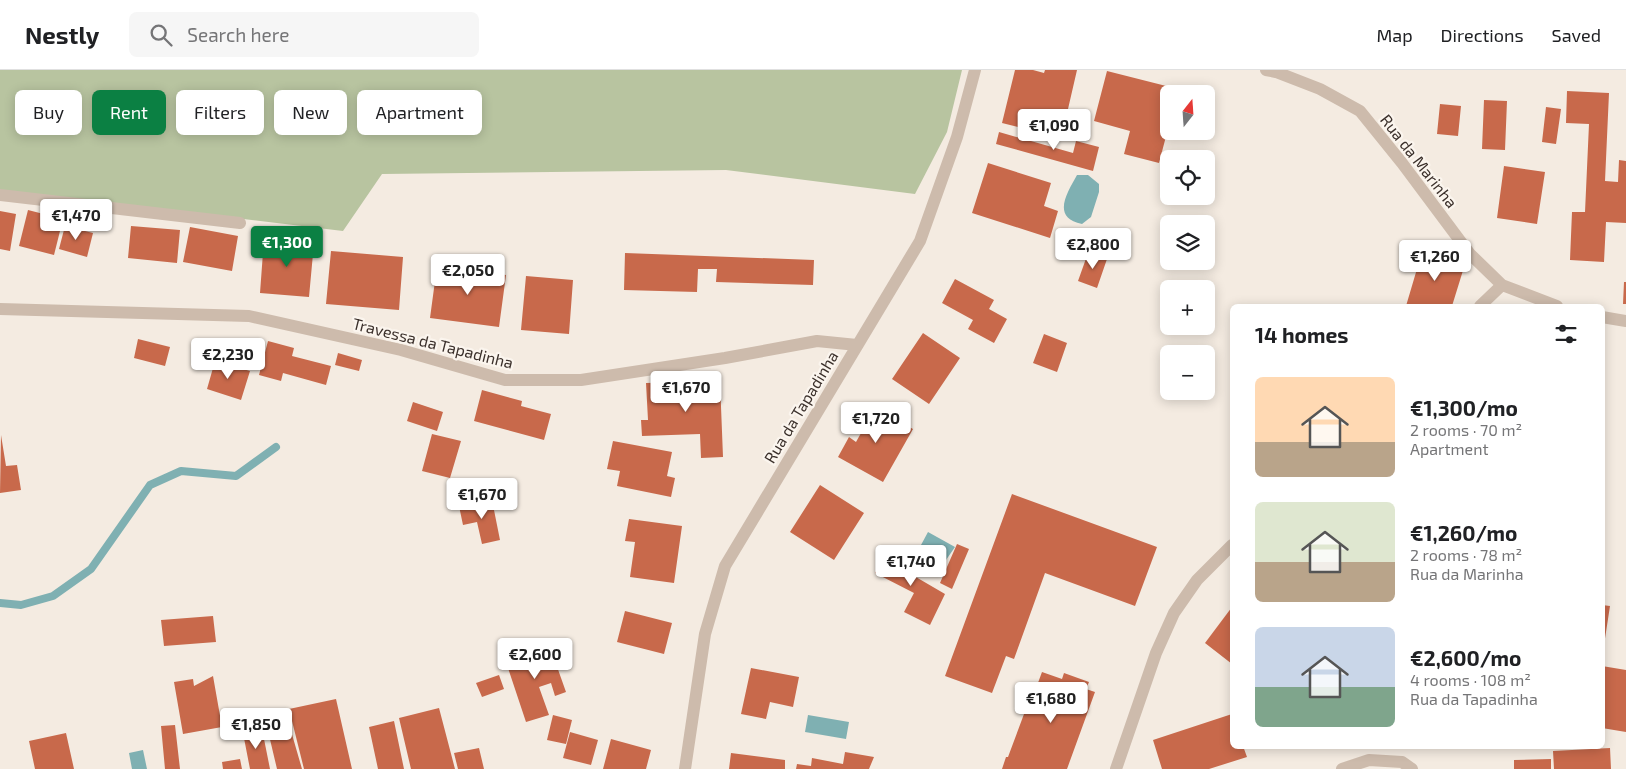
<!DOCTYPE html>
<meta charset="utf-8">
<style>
:root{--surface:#fff;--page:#f6f6f6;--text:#202124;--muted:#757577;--line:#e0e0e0;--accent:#0b8043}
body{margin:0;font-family:"Exo 2",sans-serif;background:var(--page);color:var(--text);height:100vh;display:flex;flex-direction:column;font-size:19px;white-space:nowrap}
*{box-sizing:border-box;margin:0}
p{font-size:16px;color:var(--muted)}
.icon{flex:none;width:28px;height:28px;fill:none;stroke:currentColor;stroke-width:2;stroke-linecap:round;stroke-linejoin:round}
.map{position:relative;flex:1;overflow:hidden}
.details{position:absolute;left:1230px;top:234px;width:375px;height:445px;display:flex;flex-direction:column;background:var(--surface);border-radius:8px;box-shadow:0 2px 12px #0003}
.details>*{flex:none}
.top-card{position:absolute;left:15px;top:20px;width:475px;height:45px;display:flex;gap:10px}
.needle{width:32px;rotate:17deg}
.buttons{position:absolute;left:1160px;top:15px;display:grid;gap:10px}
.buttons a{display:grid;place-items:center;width:55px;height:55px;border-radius:8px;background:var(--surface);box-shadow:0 2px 12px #0003;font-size:25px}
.price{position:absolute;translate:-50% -42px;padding:0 11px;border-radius:5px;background:#fff;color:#222;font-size:16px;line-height:32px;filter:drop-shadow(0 1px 2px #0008)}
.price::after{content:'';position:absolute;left:50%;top:30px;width:15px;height:11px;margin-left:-8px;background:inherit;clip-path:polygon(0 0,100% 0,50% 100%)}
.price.selected{background:var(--accent);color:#fff}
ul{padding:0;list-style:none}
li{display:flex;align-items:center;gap:15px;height:125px;padding:0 25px}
li span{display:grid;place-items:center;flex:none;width:140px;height:100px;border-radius:8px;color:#555}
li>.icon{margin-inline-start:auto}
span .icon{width:60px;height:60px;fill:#fffc;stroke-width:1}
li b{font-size:21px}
h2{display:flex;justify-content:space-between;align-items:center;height:60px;padding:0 25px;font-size:21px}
.tag{padding:0 18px;border-radius:8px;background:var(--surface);box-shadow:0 2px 12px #0003;font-size:18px;line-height:45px}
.tag.selected{background:var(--accent);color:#fff}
header{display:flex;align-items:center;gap:30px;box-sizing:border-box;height:70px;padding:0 25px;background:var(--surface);border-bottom:1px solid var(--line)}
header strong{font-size:24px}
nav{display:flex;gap:28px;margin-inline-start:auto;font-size:18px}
.search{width:350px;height:45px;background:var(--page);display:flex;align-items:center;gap:12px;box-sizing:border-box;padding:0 18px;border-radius:8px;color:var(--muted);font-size:19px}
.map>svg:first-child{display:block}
</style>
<header>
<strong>Nestly</strong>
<div class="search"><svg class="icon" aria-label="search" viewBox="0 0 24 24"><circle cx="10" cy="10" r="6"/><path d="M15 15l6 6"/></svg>Search here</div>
<nav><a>Map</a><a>Directions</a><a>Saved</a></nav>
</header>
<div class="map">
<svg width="1626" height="699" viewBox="0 0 1626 699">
<rect width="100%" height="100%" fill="#f4ebe1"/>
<path fill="#b8c4a0" d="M0,0h962l-15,62 -32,62 -189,-24 -344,4 -39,57 -343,-41z"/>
<path fill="#7fb0b2" d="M1077,105h11l11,9v8l-8,25 -9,7c-31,-6 -15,-31 -5,-49z
M928,462l27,15 -9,13 -25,-15z
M808,645l41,7 -3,17 -41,-7z
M143,680l4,19h-15l-3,-16z"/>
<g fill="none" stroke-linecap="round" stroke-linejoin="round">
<path stroke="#7fb0b2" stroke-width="8" d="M0,533l21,2 32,-9 38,-27 59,-84 31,-14 55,5 40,-29"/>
</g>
<path fill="#c8694b" d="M1015,0h18l11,3 1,-3h32l-12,52 -28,-7 -3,16 -32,-8z
M1107,1l71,18 -1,5h-8v31l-10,38 -35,-9 6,-23 -36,-10z
M1567,21l42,2 -4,88 13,1 1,-22 7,1v62l-20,-1 -2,40 -34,-2 2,-48h13l4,-88 -23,-1z
M1484,30l23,1 -2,49 -23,-1z
M1440,34l21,2 -3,30 -21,-2z
M1546,37l15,2 -5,35 -14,-2z
M999,62l74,21 3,-12 23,6 -6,24 -97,-27z
M988,93l63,20 -7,23 14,5 -8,27 -78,-25z
M1504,96l41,6 -8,52 -40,-6z
M28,140l35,9 -9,36 -35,-9z
M0,141l16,3 -6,37 -10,-2z
M65,156l28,7 -6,24 -28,-8z
M131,156l49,4 -3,33 -49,-5z
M190,157l48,9 -6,35 -49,-9z
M1096,161l25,8 -7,21 -25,-8z
M264,169l50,4 -5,54 -49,-4z
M331,181l72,6 -4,53 -73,-6z
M1422,182l43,12 -13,42h-46z
M625,183l189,7 -1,25 -97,-3 1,-13h-19l-1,23 -73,-2z
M1088,183l19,6 -10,29 -19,-7z
M437,196l69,9 -7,52 -69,-9z
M526,206l47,4 -4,54 -48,-4z
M955,209l39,21 -5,9 18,10 -13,24 -26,-14 5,-9 -31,-17z
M1624,212h2v22h-3z
M923,263l37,25 -31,46 -37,-25z
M1044,264l23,9 -10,29 -24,-9z
M138,269l32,8 -5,19 -31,-8z
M268,271l26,7 -2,8 39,10 -5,19 -43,-12 -2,8 -22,-6z
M338,283l24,7 -3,11 -24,-6z
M215,291l35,10 -9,29 -34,-11z
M720,311l3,76 -22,1 -1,-24 -58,2 -1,-16h7l-2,-37z
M482,320l40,11 -1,5 30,8 -7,26 -70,-19z
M413,332l30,10 -6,19 -30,-10z
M869,335l44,24 -30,53 -45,-25 11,-20 7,5 9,-16 -6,-3z
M432,364l29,7 -11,37 -28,-7z
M1,365l5,31 11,-1 4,25 -21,3z
M613,371l59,11 -5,24 8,2 -4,19 -54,-11 3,-15 -13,-2z
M820,415l44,28 -30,47 -44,-28z
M1012,424l145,53 -22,59 -90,-33 -31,86 -8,-3 -14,37 -47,-17z
M492,430l8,40 -18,4 -5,-22 -14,3 -4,-19z
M629,449l53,7 -8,57 -44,-6 5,-35 -10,-1z
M957,474l12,5 -17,40 -12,-6z
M887,479l27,13 -5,11 36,21 -15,31 -26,-13 10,-19 -39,-20z
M1602,535l8,1 -6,39h-2z
M1232,537v57l-27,-21z
M625,541l47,12 -8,31 -47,-12z
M213,546l3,26 -52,4 -3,-26z
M549,574l17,48 -11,4 -4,-13 -12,4 10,28 -23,7 -21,-63z
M1602,596l24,4v62l-24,-4 3,-30h-3z
M751,598l48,9 -6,30 -23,-5 -4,17 -25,-5z
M1042,602l20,7 2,-6 25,9 -3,7 9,3 -28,77h-65l4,-12h2l19,-51 2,1z
M499,605l5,14 -22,8 -6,-14z
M213,606l9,51 -39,7 -9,-52 19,-3 1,7z
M336,629l16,70h-48l-15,-60z
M439,638l16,61h-44l-12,-51z
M285,640l17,59h-25l-13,-55z
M1232,644v32h11l4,11 -38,12h-47l-9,-29z
M553,645l19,5 -6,24 -19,-4z
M394,651l10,48h-26l-9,-42z
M175,655l5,44h-15l-4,-43z
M262,659l8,40h-20l-7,-36z
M570,662l28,8 -7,25 -28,-7z
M66,663l8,36h-39l-6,-28z
M611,669l40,11 -5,19h-43z
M479,678l5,21h-26l-4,-16z
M1610,678l1,21h-57l-1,-18z
M845,682l29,5 -5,12h-73l1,-5 14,2 1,-8 31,6z
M731,683l54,7v9h-56z
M240,689l2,10h-19l-1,-7z
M1551,689v10h-37v-9z"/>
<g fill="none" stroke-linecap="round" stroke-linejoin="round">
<path stroke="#cdbbac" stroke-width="12" d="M0,125l240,28
M0,239l249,7 152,34 104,30h76l144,-22 92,-17 40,4
M685,699l20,-135 20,-68 195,-325 37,-104 18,-67
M1342,699l27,-9 33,2 10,7"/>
<path stroke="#cdbbac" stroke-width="12" d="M1266,0l10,2 44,17 40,22 42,52 68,91 32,31 55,21
M1480,236l22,-21
M1602,247l24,4
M1116,699l40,-116 18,-40 23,-33 35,-35"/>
</g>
<g text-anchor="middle" stroke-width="4.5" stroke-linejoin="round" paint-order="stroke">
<g font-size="16" fill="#3b302b" stroke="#fbf5ee">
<text transform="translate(1419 91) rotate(52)" y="6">Rua da Marinha</text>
<text transform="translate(433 273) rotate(14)" y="6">Travessa da Tapadinha</text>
<text transform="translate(801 337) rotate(-59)" y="6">Rua da Tapadinha</text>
</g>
</g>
</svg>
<div class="buttons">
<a><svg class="needle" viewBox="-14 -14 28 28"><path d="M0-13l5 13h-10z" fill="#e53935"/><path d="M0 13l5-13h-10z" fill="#757577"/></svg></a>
<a><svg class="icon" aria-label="locate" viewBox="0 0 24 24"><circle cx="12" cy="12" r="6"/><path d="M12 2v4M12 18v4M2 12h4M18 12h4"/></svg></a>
<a><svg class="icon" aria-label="layers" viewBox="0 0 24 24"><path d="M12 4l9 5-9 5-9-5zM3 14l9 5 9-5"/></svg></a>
<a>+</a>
<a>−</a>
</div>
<b class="price" style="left:1054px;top:81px">€1,090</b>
<b class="price" style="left:76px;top:171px">€1,470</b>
<b class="price selected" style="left:287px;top:198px">€1,300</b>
<b class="price" style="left:1093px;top:200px">€2,800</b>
<b class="price" style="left:1435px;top:212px">€1,260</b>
<b class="price" style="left:468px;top:226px">€2,050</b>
<b class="price" style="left:228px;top:310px">€2,230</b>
<b class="price" style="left:686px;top:343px">€1,670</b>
<b class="price" style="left:876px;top:374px">€1,720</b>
<b class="price" style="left:482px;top:450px">€1,670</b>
<b class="price" style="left:911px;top:517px">€1,740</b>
<b class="price" style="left:535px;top:610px">€2,600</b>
<b class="price" style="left:1051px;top:654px">€1,680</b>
<b class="price" style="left:256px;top:680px">€1,850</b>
<div class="top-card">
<a class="tag">Buy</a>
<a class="tag selected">Rent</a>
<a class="tag">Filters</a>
<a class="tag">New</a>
<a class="tag">Apartment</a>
</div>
<section class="details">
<h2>14 homes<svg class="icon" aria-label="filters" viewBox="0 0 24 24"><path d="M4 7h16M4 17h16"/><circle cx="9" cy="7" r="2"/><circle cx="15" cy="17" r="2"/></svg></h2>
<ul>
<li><span style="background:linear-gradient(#ffd9b3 65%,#b9a48a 0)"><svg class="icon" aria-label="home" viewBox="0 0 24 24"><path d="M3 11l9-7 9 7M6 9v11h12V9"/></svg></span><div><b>€1,300/mo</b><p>2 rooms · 70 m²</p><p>Apartment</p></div></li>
<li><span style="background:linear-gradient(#dfe7d0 60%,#b9a48a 0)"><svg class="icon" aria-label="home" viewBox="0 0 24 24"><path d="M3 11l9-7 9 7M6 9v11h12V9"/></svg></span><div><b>€1,260/mo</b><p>2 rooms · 78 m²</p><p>Rua da Marinha</p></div></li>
<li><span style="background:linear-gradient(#c9d6e8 60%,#7fa58c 0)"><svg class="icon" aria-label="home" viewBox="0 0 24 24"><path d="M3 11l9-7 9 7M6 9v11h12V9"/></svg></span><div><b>€2,600/mo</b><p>4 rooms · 108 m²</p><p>Rua da Tapadinha</p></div></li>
</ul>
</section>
</div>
